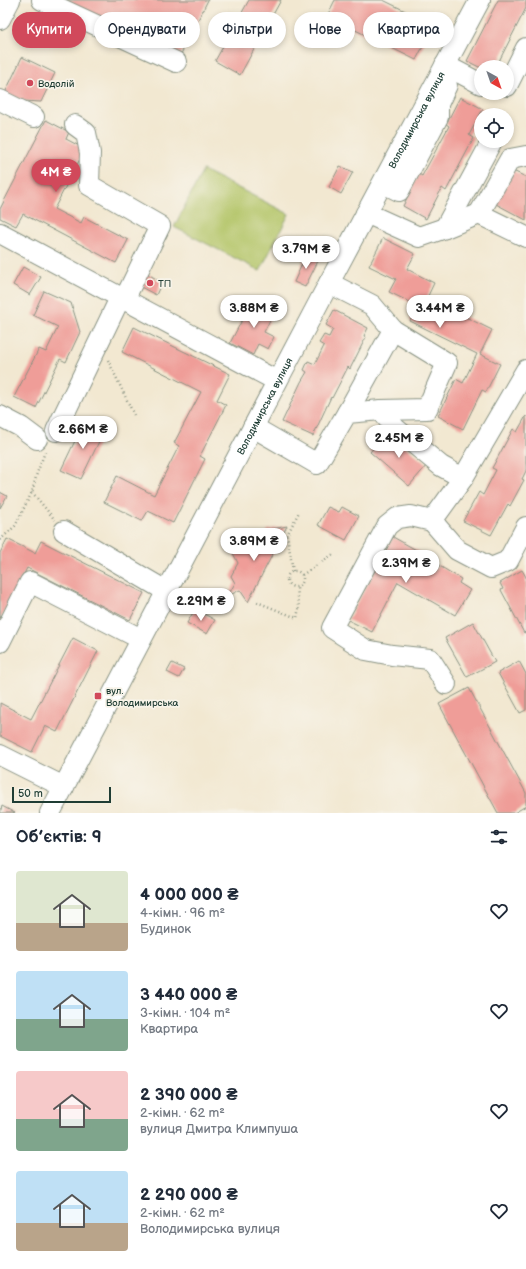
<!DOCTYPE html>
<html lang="uk">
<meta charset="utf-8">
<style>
:root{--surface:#fff;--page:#f6f6f7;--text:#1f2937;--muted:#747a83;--accent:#d1495b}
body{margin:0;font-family:"Balsamiq Sans",sans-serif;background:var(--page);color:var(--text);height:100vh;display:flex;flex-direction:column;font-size:15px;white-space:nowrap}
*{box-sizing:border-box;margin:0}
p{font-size:13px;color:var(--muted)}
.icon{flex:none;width:22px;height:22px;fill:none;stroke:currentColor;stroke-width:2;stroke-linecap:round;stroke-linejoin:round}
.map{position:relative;height:813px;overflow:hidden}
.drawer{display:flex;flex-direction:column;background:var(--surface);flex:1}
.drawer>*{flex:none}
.guide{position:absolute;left:12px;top:12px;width:502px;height:36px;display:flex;gap:8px}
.needle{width:26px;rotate:140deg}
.buttons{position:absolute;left:474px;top:60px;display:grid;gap:8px}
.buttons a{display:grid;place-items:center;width:40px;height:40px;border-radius:50%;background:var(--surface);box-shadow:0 2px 6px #0003;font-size:20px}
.scale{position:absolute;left:12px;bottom:10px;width:99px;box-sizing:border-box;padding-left:4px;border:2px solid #1f3d34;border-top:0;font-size:11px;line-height:14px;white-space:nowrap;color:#1f3d34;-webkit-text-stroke:3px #f7f3e8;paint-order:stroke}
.price{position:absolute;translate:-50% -34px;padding:0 9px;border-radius:14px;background:#fff;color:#222;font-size:13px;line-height:26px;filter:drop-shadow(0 1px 2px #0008)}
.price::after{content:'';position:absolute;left:50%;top:24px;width:12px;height:9px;margin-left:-6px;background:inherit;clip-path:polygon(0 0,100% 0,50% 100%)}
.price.active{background:var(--accent);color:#fff}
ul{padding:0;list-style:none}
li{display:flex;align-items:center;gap:12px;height:100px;padding:0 16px}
li span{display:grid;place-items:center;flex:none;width:112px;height:80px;border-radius:4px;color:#555}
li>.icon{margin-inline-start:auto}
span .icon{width:48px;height:48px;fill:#fffc;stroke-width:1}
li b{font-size:17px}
h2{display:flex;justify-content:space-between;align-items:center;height:48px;padding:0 16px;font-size:17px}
.chip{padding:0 14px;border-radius:18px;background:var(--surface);box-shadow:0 2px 6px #0003;font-size:14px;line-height:36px}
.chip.active{background:var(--accent);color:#fff}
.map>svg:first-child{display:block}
</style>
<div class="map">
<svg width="526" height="813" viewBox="0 0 526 813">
<rect width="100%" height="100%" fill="#f7f3e8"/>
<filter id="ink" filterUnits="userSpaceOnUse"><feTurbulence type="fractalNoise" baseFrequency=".025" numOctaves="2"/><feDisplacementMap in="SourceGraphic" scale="8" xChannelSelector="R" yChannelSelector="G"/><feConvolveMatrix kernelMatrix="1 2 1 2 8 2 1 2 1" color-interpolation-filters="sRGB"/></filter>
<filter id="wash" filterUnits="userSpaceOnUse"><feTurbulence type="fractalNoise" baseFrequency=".012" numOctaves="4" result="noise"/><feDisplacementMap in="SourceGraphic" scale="16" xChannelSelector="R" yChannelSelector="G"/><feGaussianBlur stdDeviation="0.9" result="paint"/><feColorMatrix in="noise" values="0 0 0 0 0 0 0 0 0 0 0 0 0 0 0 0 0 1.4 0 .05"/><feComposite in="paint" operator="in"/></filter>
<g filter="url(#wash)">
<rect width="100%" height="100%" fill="#f2e8d1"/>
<path fill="#b3c568" stroke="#69814e" d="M203,170l86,44 -29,57 -86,-44z"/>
<g id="blocks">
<path fill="#ef9d98" d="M59,0h149l-28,56z
M249,0h32l-41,75 -25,-14z
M335,0h48l51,25 -18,35 -89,-44z
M498,0h28v8l-30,59h-15v1l-14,-7z
M27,11l26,12 -10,20 -26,-13z
M22,57l33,16 -14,29 -18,-1 -18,-8z
M460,97l23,12 -14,26 5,3 -28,53 -4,-3 -16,31 -23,-13 16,-32 3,2 27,-50 -3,-2z
M46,120l23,12 -3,7 19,10 -31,60 27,14 3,-6 44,23 -12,23 -93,-49 -7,12 -16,-8v-9z
M340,166l13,6 -12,22 -12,-7z
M513,171l13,6v43l-30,-16z
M383,238l32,16 -8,15 27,14 -7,15 65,32 -12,24 20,10 -14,28 -4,-2 -19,39 -25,-13 18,-37 7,4 14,-29 -67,-33 8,-15 -29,-14 7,-13 -27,-13z
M307,253l12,6 -14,28 -11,-5z
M23,267l18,10 -11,18 -17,-10z
M144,272l18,10 -6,13 -19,-10z
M44,291l27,12 9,29 -14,30 -6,-3 -24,49 -22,-11 25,-48 7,3 12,-25 -25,-12z
M252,301l22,11 -10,20 10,5 -6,12 -10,-5 -5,11 -23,-12z
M334,310l34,18 -4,8 2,1 -16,32 -2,-2 -16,31 -1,-1 -18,39 -31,-14 19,-40 6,-10 -3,-2 4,-9 7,3 9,-18 -5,-3 5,-8 5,2 4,-8 -7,-4z
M134,327l96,47 -13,26 9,5 -26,51 5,3 -32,64 -25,-12 -6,10 -38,-19 13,-26 37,19 25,-49 -5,-3 27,-51 -79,-40z
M526,416v55l-4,8 2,1 -14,26 -2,-2 -17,31 -28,-14 16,-29 4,3 13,-25 -4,-2 21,-39 4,3z
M85,420l20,9 -24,50 -20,-9z
M388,432l39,33 -18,21 -39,-34z
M0,492l7,4 -7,12z
M328,507l11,5 3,-5 17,9 -13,24 -28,-15z
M287,526l-39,76 -8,-12 -12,6 7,-13 -4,-7 7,-13 -7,-14 29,-5 8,-14z
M393,537l34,19 -5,9 12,7 4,-7 23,14 -2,4 11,7 -15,25 -57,-33 -26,50 -24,-12z
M7,539l28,14 6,-12 103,52 -14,27 -103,-52 -27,52v-67z
M522,570l4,7v55l-2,1 -23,-43 2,-1 -3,-6z
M195,609l20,11 -8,14 -20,-11z
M473,622l22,40 -28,15 -22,-39z
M73,638l25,13 -41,81 -12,-6 -13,26 -32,-16v-33l31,16z
M519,661l7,13v36l-6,3 -22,-40z
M172,663l12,6 -5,9 -12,-6z
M469,688l57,105v13l-12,7h-16l-59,-109z
M2,806l13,7h-15z"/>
</g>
</g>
<g filter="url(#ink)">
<use href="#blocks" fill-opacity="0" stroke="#889282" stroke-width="1"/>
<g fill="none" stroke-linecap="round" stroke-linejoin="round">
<defs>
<g id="minor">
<path d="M42,0l134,62"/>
<path d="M0,19l10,-19"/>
<path d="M445,65l36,19"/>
<path d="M507,86l19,-38"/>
<path d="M0,100l34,17"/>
<path d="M75,125l11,8 4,20 -1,32 71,41 -36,74"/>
<path d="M383,183l16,8 39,-74v-13l9,-19h-1"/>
<path d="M366,213l53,24 26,-9 34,-14 47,23"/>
<path d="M479,214l31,-55 16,-3"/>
<path d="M445,228l47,-87"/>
<path d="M0,233l277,148"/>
<path d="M381,410l14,18 46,38 22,12"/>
<path d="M347,413l46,-83"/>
<path d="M0,416l21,11 16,12"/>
<path d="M253,427l64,37 30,-51 34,-3 46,-1 20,-46 -54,-33 -21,-25 -43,-22"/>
<path d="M56,431l64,-133"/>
<path d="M432,521l-21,-5 -14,2 -10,8 -55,102 34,22 26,5 38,4 16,25"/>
<path d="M432,521l31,-43 63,-108"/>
<path d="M432,521l25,29 34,18 17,-7 18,-34"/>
<path d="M64,531l102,60"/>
<path d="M0,642l30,-60 111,57"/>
<path d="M0,755l64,32"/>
<path id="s1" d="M50,813l279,-530 151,-283"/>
</g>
</defs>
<use href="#minor" stroke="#889282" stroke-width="22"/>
<path stroke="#889282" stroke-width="2.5" stroke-dasharray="1 3" stroke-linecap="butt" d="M108,360l26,55
M32,492l23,28
M0,540l15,-14 17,-34 5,-19 8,-21
M287 579a8 8 0 1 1 16 0a8 8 0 1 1-16 0Z
M293,571l-6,-36 12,-23
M302,575l33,-22
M257,602l40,16 2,-11 -2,-20"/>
<use href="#minor" stroke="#fff" stroke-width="20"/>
</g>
</g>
<g fill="#d1495b" stroke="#f7f3e8" stroke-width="1.5">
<circle cx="30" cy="83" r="4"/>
<circle cx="150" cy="283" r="4"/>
<rect x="94" y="692" width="8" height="8" rx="2"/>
</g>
<g text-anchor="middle" stroke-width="3.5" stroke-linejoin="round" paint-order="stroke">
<g font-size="10" fill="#1f3d34" stroke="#f7f3e8" text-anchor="start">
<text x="38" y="87">Водолій</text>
<text x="158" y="287">ТП</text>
<text x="106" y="694">вул.<tspan x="106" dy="12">Володимирська</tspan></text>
</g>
<g font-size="10" fill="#1f3d34" stroke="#f7f3e8">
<text dy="4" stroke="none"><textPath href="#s1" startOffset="784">Володимирська вулиця</textPath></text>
<text dy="4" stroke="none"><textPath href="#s1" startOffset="460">Володимирська вулиця</textPath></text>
</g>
</g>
</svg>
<div class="buttons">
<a><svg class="needle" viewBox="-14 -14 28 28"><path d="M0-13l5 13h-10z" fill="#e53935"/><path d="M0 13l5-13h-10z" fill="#747a83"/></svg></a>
<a><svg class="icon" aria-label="locate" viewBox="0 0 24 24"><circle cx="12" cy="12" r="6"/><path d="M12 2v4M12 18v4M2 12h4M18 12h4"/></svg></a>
</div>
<div class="scale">50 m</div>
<b class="price active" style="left:56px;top:193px">4M ₴</b>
<b class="price" style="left:306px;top:270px">3.79M ₴</b>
<b class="price" style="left:254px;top:329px">3.88M ₴</b>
<b class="price" style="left:440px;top:329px">3.44M ₴</b>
<b class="price" style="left:83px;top:450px">2.66M ₴</b>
<b class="price" style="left:399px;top:459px">2.45M ₴</b>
<b class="price" style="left:254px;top:562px">3.89M ₴</b>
<b class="price" style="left:406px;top:584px">2.39M ₴</b>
<b class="price" style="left:201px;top:622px">2.29M ₴</b>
<div class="guide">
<a class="chip active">Купити</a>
<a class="chip">Орендувати</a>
<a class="chip">Фільтри</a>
<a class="chip">Нове</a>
<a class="chip">Квартира</a>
</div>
</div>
<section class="drawer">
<h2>Об’єктів: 9<svg class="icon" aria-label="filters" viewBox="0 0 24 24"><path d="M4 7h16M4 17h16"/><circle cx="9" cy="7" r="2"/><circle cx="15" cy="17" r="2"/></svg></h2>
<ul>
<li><span style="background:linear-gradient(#dfe7d0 65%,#b9a48a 0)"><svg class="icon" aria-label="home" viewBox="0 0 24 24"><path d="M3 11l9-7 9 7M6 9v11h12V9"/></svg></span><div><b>4 000 000 ₴</b><p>4-кімн. · 96 m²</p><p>Будинок</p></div><svg class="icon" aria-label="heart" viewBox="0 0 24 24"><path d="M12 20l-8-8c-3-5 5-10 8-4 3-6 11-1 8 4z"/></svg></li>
<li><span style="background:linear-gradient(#bfe0f5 60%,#7fa58c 0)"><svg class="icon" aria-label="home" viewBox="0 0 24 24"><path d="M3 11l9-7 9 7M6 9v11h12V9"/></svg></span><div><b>3 440 000 ₴</b><p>3-кімн. · 104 m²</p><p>Квартира</p></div><svg class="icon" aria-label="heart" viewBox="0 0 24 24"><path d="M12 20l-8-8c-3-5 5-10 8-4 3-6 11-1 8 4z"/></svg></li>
<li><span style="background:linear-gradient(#f6c9c9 60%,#7fa58c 0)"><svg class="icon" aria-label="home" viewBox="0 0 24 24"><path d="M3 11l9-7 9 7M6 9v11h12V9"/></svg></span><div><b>2 390 000 ₴</b><p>2-кімн. · 62 m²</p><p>вулиця Дмитра Климпуша</p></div><svg class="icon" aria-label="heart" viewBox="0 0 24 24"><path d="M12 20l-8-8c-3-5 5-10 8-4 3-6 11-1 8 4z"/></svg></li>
<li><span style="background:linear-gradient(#bfe0f5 65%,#b9a48a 0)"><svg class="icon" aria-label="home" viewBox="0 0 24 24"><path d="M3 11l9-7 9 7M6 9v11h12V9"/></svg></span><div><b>2 290 000 ₴</b><p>2-кімн. · 62 m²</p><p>Володимирська вулиця</p></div><svg class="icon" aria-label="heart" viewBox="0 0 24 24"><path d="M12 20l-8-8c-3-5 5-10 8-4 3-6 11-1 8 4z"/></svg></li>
</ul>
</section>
